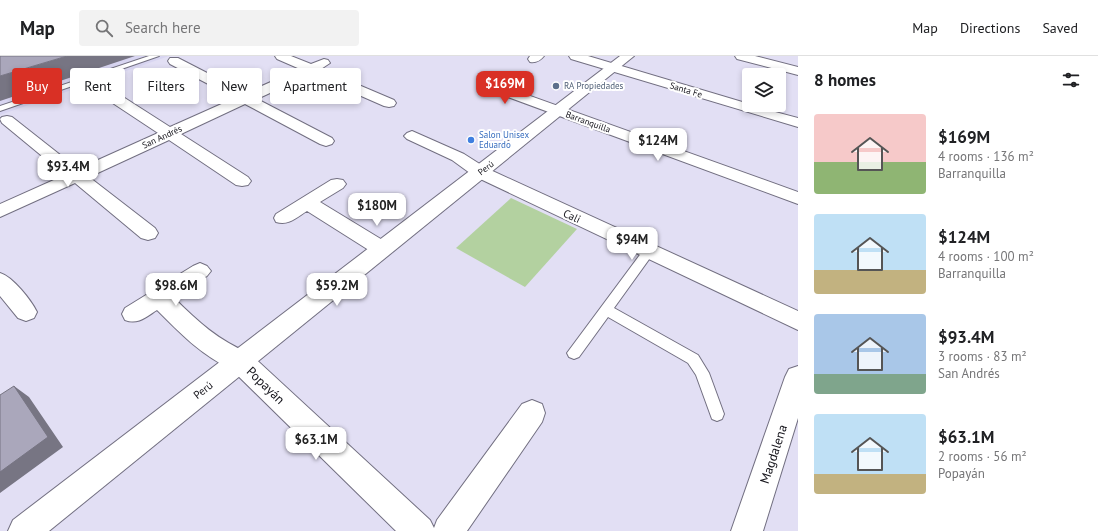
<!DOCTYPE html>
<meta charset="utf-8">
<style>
:root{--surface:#fff;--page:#f2f2f2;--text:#202124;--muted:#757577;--line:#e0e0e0;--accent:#d93025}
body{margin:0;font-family:"PT Sans",sans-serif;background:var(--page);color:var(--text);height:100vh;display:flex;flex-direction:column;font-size:15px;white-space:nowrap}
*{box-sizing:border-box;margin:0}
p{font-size:13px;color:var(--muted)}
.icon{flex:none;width:22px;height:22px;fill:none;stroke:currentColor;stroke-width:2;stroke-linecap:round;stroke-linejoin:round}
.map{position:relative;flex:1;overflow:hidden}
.details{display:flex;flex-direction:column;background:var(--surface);width:300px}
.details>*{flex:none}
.guide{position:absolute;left:12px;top:12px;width:380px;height:36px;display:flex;gap:8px}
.tools{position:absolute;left:742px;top:12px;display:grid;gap:8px}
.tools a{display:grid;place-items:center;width:44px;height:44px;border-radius:4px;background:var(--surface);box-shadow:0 2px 6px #0003;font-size:20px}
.price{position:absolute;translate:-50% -34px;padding:0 9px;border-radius:8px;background:#fff;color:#222;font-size:13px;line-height:26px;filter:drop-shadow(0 1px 2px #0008)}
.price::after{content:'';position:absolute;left:50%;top:24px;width:12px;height:9px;margin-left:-6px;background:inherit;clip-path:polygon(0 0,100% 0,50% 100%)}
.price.selected{background:var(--accent);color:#fff}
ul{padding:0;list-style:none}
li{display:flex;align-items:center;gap:12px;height:100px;padding:0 16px}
li span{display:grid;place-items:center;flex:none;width:112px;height:80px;border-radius:4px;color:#555}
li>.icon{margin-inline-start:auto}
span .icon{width:48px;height:48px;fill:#fffc;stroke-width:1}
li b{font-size:17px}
h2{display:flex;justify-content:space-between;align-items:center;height:48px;padding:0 16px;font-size:17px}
.tag{padding:0 14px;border-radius:4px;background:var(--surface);box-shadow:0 2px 6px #0003;font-size:14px;line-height:36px}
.tag.selected{background:var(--accent);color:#fff}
header{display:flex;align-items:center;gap:24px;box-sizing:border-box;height:56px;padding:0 20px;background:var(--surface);border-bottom:1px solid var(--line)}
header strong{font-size:19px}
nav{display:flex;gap:22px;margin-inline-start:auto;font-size:14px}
.search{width:280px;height:36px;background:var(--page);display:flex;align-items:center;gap:10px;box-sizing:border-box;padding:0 14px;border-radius:4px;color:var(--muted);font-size:15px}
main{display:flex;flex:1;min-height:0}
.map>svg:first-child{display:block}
</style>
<header>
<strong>Map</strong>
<div class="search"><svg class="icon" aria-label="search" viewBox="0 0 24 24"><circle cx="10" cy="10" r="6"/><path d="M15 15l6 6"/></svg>Search here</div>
<nav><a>Map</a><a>Directions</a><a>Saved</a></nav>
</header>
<main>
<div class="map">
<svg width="798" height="475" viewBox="0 0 798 475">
<rect width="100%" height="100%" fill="#e2dff4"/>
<path fill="#d8d5f1" d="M0,0h169l-169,59z"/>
<path fill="#b3d1a0" d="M511,142l66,31 -52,58 -69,-39z"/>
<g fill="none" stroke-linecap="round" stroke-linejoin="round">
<defs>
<path id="service" d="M149,0h10l-159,55v-5z
M649,191l4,1 2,3 -41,57 84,47 11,18 15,41 -2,5 -5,2 -5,-2 -16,-44 -8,-12 -80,-46 -29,40 -5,2 -5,-2 -2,-4 78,-105z"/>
<path id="minor" d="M275,0h16l20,8 13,-5 4,1 2,3 -9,6 73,31 2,3 -2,3 -5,1 -5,-1 -73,-32 -54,25 75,39 2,3 -2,3 -6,2 -6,-2 -75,-40 -64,30 67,43 3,4 -3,4 -6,1 -6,-1 -67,-45 -80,37 66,51 3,5 -3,5 -7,2 -7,-2 -66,-55 -75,34v-13l65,-29 -63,-52 -2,-4 2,-2 5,-1 5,1 66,52 80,-36 -62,-41 -2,-3 2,-3h10l64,41 65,-29 -65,-34 -2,-3 2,-3h8l68,35 54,-24 -23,-10z
M530,0h14c-4,5 -8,7 -14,6l-2,-3z
M569,0h19l161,48v1l49,13v9l-227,-68z
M735,0h20l43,11v8l-61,-16z
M491,26l307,110v12l-312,-115 -2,-3 2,-3z
M412,75l52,23 22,14 312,143v19l-324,-154 -22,-16 -45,-21 -3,-3 3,-3z
M337,123l6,1 3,4 -3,4 -23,14 69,42 3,5 -3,5 -7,2 -7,-2 -68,-43c-10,6 -18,15 -31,11l-2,-4 2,-4 55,-34z
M200,207l7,3 4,5 -4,5 -33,22c23,23 45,43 75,55l181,167 4,8 3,-8 85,-116 10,-4 10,4 3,9 -3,9 -75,109h-71l-165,-162c-30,-14 -51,-36 -74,-59 -11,7 -19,15 -32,10l-3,-6 3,-6 68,-42z
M0,217c13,4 31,27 37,39l-3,6 -8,3 -8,-3 -18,-22z
M798,310v52l-35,113h-32l54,-154 4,-8z"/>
<path id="tertiary" d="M620,0h14l-585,475h-41l5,-11z"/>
</defs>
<use href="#service" stroke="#726f81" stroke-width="2"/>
<use href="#minor" stroke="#726f81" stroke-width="2"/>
<use href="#tertiary" stroke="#726f81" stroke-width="2"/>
<use href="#service" fill="#fff" fill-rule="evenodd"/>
<use href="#minor" fill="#fff" fill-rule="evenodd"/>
<use href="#tertiary" fill="#fff" fill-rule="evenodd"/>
</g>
<path fill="#777583" d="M67,0h68l-135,45v-25z
M14,330l15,11 34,50 -63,46v-21z"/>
<path fill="#aaa7bb" stroke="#777583" d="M0,0h67l-67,20z
M14,330l34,51 -48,35v-77z"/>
<circle fill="#5c6f8a" stroke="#fff" stroke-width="1.5" cx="556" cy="30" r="4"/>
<circle fill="#3f7fe0" stroke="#fff" stroke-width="1.5" cx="471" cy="84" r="4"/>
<g text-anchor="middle" stroke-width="4" stroke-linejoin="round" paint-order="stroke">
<g font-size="9" fill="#4e5e75" stroke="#fff" text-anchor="start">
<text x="564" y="33">RA Propiedades</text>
</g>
<g font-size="9" fill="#15141b" stroke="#fff">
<text transform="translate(686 34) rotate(17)" y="3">Santa Fe</text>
<text transform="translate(588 66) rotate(20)" y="3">Barranquilla</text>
<text transform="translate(162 81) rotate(-25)" y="3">San Andrés</text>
<text transform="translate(486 112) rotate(-38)" y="3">Perú</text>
</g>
<g font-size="9" fill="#366cbe" stroke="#fff" text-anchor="start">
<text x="479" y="82">Salon Unisex<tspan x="479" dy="10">Eduardo</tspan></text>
</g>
<g font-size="11" fill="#15141b" stroke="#fff">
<text transform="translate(572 160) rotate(25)" y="4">Cali</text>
<text transform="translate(203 334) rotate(-38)" y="4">Perú</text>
</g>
<g font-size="13" fill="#15141b" stroke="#fff">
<text transform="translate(266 329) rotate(44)" y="5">Popayán</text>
<text transform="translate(773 398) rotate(-72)" y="5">Magdalena</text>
</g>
</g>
</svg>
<div class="tools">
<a><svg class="icon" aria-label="layers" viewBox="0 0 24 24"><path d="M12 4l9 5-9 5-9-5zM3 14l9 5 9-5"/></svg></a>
</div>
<b class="price selected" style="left:505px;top:49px">$169M</b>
<b class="price" style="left:658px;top:106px">$124M</b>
<b class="price" style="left:68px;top:132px">$93.4M</b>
<b class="price" style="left:377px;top:171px">$180M</b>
<b class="price" style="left:632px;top:205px">$94M</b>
<b class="price" style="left:176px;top:251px">$98.6M</b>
<b class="price" style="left:337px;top:251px">$59.2M</b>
<b class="price" style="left:316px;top:405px">$63.1M</b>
<div class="guide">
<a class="tag selected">Buy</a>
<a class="tag">Rent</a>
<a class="tag">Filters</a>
<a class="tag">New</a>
<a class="tag">Apartment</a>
</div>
</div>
<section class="details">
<h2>8 homes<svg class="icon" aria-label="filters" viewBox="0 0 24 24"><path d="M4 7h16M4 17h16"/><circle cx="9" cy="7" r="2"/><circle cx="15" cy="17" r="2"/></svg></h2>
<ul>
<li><span style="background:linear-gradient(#f6c9c9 60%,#8fb573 0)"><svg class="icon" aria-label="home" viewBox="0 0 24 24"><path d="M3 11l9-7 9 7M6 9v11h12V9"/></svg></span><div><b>$169M</b><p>4 rooms · 136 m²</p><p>Barranquilla</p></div></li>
<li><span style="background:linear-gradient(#bfe0f5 70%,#c2b280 0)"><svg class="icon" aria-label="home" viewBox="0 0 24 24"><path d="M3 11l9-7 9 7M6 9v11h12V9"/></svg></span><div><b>$124M</b><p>4 rooms · 100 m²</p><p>Barranquilla</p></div></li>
<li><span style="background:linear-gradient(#a9c7e8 75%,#7fa58c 0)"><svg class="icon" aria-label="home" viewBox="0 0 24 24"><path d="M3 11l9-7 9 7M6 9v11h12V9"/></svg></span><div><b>$93.4M</b><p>3 rooms · 83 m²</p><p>San Andrés</p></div></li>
<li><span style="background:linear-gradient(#bfe0f5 75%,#c2b280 0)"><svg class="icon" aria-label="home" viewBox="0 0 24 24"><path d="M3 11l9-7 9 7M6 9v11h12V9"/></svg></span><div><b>$63.1M</b><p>2 rooms · 56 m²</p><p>Popayán</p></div></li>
</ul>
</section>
</main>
